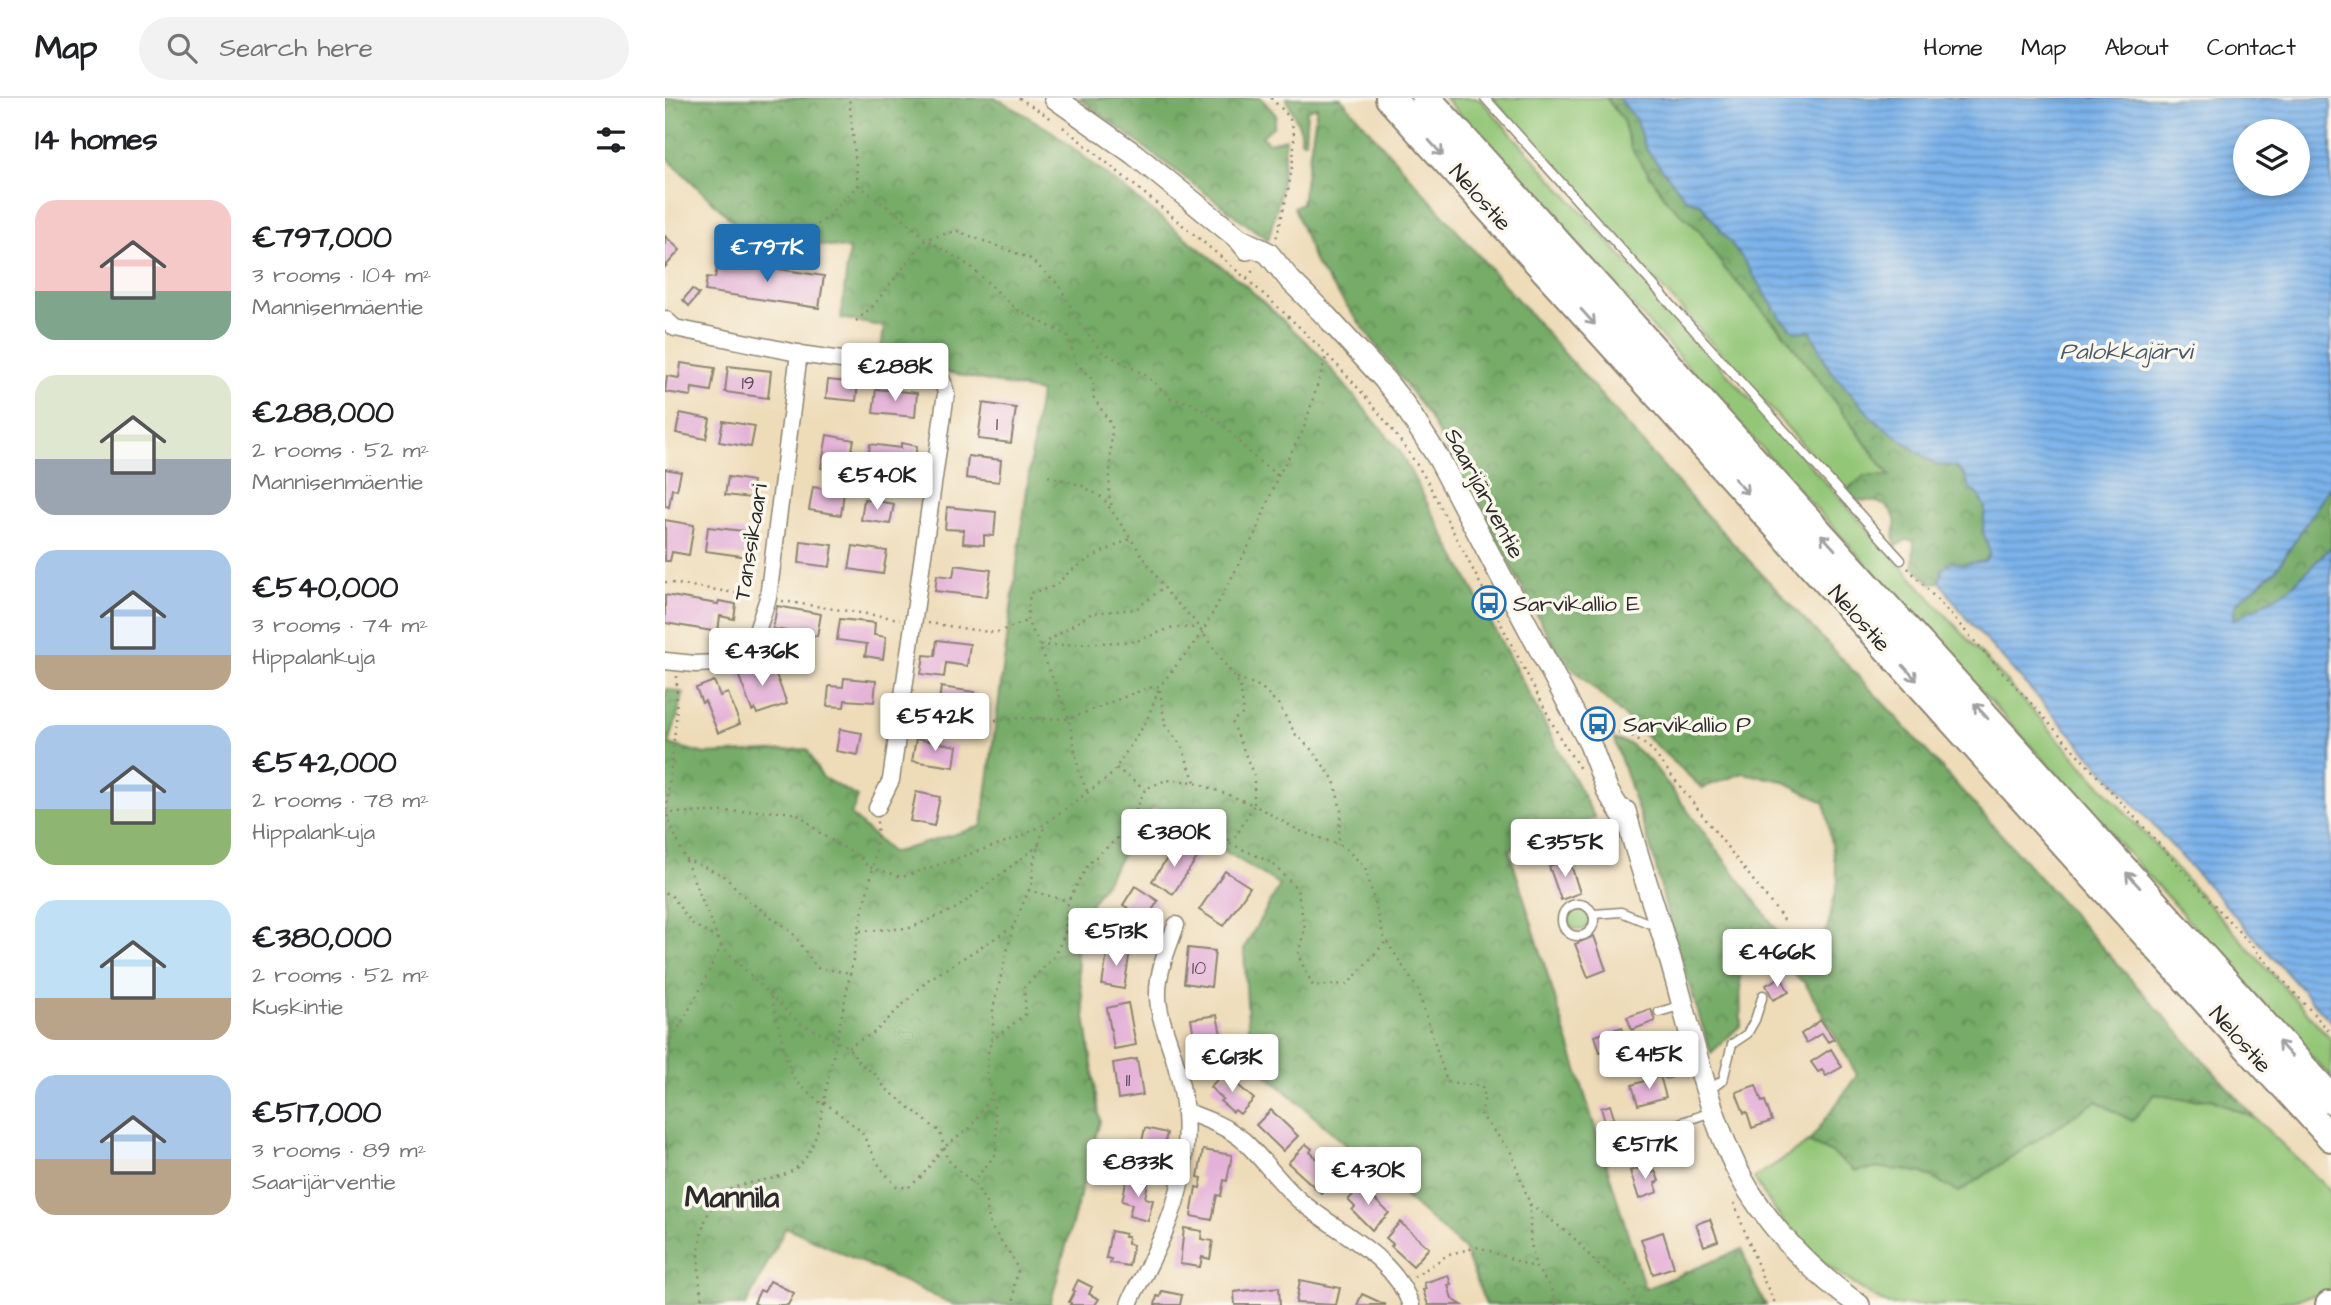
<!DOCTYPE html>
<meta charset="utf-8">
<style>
:root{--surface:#fff;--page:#f2f2f2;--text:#202124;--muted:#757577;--line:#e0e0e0;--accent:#1f6fb2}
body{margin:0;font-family:"Architects Daughter",sans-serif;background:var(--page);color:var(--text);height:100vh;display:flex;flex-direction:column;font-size:26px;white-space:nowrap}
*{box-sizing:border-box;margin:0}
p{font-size:23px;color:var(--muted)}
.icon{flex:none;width:38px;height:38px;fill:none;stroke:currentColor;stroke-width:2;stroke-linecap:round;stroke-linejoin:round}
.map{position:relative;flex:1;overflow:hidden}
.panel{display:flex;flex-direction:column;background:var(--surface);width:665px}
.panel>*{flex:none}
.fabs{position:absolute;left:1568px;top:21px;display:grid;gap:14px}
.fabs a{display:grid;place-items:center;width:77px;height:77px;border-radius:50%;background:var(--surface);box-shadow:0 4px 10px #0003;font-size:35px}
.price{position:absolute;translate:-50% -60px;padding:0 16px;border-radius:7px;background:#fff;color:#222;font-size:23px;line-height:46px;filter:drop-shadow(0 2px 4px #0008)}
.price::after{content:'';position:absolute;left:50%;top:42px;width:21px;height:16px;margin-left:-10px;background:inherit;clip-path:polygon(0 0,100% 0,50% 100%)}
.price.on{background:var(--accent);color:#fff}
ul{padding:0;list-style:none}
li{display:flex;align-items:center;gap:21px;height:175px;padding:0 35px}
li span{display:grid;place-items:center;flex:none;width:196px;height:140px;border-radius:21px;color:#555}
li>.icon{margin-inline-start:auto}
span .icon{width:84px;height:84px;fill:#fffc;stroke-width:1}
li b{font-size:30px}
h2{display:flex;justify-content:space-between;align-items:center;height:84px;padding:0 35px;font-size:30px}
header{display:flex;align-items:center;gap:42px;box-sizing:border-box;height:98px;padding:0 35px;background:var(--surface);border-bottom:2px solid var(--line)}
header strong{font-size:33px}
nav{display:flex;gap:38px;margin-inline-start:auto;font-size:24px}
.search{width:490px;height:63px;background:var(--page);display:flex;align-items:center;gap:18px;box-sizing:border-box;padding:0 24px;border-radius:38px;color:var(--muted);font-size:26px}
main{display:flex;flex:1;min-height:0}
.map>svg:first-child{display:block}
</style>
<header>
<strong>Map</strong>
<div class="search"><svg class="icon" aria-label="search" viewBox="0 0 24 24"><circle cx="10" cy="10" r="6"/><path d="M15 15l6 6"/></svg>Search here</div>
<nav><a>Home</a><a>Map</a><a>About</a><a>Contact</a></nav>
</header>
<main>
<section class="panel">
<h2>14 homes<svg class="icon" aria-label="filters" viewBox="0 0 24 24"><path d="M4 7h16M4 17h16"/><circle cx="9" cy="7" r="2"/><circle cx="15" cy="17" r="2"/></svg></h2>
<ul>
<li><span style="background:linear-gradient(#f6c9c9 65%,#7fa58c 0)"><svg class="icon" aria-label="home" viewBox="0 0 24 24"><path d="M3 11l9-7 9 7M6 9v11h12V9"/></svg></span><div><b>€797,000</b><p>3 rooms · 104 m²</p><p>Mannisenmäentie</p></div></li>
<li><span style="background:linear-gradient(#dfe7d0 60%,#9aa5b1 0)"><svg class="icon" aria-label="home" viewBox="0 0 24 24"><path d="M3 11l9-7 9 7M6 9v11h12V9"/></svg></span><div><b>€288,000</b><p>2 rooms · 52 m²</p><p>Mannisenmäentie</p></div></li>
<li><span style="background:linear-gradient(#a9c7e8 75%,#b9a48a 0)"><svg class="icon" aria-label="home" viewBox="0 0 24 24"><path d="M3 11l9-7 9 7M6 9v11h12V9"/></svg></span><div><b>€540,000</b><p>3 rooms · 74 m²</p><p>Hippalankuja</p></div></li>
<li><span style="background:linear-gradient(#a9c7e8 60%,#8fb573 0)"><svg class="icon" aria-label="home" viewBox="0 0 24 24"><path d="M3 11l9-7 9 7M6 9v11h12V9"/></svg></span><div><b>€542,000</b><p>2 rooms · 78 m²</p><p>Hippalankuja</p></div></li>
<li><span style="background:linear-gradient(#bfe0f5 70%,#b9a48a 0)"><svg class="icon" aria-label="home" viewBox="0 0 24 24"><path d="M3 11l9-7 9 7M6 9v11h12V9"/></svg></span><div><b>€380,000</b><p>2 rooms · 52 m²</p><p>Kuskintie</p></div></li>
<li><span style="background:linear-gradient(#a9c7e8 60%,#b9a48a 0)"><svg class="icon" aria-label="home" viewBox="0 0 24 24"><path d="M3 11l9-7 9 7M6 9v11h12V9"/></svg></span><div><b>€517,000</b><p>3 rooms · 89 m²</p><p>Saarijärventie</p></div></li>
</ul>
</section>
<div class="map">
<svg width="1666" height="1207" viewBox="0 0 1666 1207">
<defs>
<pattern id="forest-crowns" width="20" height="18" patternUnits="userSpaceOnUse" patternTransform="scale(1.75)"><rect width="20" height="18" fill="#76ab68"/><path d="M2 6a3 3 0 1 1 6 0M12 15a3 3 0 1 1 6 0" fill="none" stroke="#618b56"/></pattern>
<pattern id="water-rules" width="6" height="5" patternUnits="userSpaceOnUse" patternTransform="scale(1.75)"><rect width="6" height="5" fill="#7bb2ea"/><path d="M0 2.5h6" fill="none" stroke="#6591be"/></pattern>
</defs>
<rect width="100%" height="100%" fill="#fbf7ec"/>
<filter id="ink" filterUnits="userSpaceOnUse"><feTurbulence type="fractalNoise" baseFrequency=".0143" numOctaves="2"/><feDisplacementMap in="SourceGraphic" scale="14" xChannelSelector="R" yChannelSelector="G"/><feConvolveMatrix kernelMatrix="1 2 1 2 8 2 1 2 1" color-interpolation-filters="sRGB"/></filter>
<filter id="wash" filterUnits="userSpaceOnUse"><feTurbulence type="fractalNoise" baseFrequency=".00686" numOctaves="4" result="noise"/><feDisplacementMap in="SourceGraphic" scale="28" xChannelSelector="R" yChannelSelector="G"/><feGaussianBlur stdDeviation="1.57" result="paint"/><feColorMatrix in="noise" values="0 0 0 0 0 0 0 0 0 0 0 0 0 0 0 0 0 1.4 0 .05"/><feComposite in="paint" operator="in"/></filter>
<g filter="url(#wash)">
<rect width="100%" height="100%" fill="#eedcb9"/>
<path fill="#93c677" stroke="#5f7851" stroke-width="2" d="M780,0h34l364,404 488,537v39z
M827,0h114l17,22 8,28 38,55 30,27 25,38 61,67 105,142 -26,-1 -19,16z
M904 822a10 10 0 1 1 20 0a10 10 0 1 1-20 0Z
M1490,996l32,6 24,-1 45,20 75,72v101l-64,13h-379c-65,-38 -95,-61 -134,-127l55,-36 23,11 23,18 27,-3 39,4 38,20 137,-91 35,19z"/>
<path fill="url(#forest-crowns)" stroke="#506b4a" stroke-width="2" d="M0,0h330l5,2 53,32 192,153 72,67 82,98 196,368 -86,32 136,439 97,-40 12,34 12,22h-280l-22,-56 -214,-189 -6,-112 36,-63 -127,-78 -80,125 27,189 -50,184h-96l-168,-78 -40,78h-81v-609l2,-7 17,4 -15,51 36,10 102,-5 15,28 36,20 -7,18 41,38 90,-27 58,-434 -160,-34 4,-31 -43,-9 8,-69 -104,-16 -80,-77z
M414,0h182l15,17 -3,12 -11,9 6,7 18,-4 -7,60 -11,41z
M621,0h55l356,407 190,202 369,412 -45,-20 -24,1 -32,-6 -23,27 -36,-20 -137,91 -38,-20 -39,-4 -27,3 -23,-18 -23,-11 48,-67 -52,-92 -30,-22 -35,12 1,52 -30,28 -41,-128 -17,-70 -39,-116 16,5 21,18 129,172 21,17 26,-21 11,-49 -13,-78 -42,-22 -40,-8 -41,15 -142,-131 -132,-242 -113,-152 -21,-56 8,-4 15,-96 -10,3 -2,31 -5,-1v-12z
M941,0h13l16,20 11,31 41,50 13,4 40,52 71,76 18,38 79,74 28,22 20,1 9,10 5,14 8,4 7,14 -2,23 7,22 -5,8 -21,3 -11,-2 -11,7 -2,13 -9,2 -18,-19 1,-24 -8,-1 -10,7c-5,-10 1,-18 -1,-28 -4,-17 -25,-20 -39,-18l-9,-11 17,-14h26l-105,-141 -61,-67 -25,-38 -30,-27 -38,-55 -8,-28z
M1666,387v62l-42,42 -56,32 3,-18 40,-33z"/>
<path fill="url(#water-rules)" stroke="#536e8a" stroke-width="2" fill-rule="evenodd" d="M954,0h712v387l-55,85 -40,33 -3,17 56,-31 42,-42v475l-365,-404 -26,-36 2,-13 11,-7 11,2 21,-3 5,-8 -7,-22 2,-23 -7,-14 -8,-4 -5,-14 -9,-10 -20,-1 -62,-45 -45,-51 -18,-38 -15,1 -14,-12 -42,-65 -40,-52 -13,-3 -41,-51 -11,-31zM1580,33h53v53h-53z"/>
<g id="blocks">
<path fill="#e4b1d8" d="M0,138l15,14 -15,17z
M61,163l98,15 -5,32 -114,-17 2,-14 8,1 2,-11 8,1z
M27,191l7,5 -10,12 -6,-6z
M16,265l34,5 -4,23 -19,-3 -1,8 -26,-4 2,-16 12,2z
M63,268l43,5 -3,27 -43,-6z
M163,282l30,3 -2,18 -30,-3z
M211,291l41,4 -2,24 -42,-4z
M318,305l33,5 -5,35 -33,-4z
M15,315l30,6 -4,20 -30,-6z
M58,323l32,5 -4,21 -32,-5z
M162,337l27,5 -7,33 -26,-5z
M236,345l16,3 -3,18 -6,-1 -1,9 -40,-5 3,-23 31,4z
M303,358l33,4 -2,22 -33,-4z
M0,371l16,3 -4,18 -5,-1 -3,18 -4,-1z
M63,379l25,4 -3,17 -25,-3z
M148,389l31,5 -3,23 -32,-5z
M199,401l30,5 -4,20 -29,-4z
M282,409l49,5 -2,24 -10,-1v10l-21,-2 1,-13 -19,-1z
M0,422l29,5 -5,30 -17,-3 -2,9h-5z
M43,429l44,5 -3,25 -44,-6z
M136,443l32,4 -3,22 -31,-4z
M188,448l34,5 -4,23 -34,-5z
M290,467l36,5 -4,27 -52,-6 2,-16 16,2z
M0,497l53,9 1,-3 17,3 -2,15 -14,-3 -2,16 -53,-9z
M112,508l44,8 -4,22 -44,-7z
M175,521l35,4 -1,12 12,2 -3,22 -18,-3 2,-12 -30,-4z
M272,542l33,4 -3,22 -21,-3 -2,14 -23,-3 3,-19 11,1z
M98,564l5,12 7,-2 12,32 -30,10 -2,-5 -3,2 -15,-40z
M179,580l32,3 -2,21 -29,-2 -1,7 -17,-1 2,-20 14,1z
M49,583l6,15 8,-3 12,31 -22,9 -13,-32 -3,2 -6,-15z
M276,589l34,5 -5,38 -52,-8 2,-14 18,2z
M175,631l22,4 -4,22 -22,-4z
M251,641l41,7 -3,21 -42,-6z
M251,694l24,5 -6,29 -24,-5z
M511,747l21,13 -24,36 -21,-13z
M904,761l11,34 -19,7 -12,-34z
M560,773l25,16 -26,39 -25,-16z
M470,788l23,15 -21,33 -19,-12 10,-14 -5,-3z
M929,838l12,34 -18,7 -13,-33z
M443,849l22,3 -6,39 -22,-4z
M523,850l27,3 -4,36 -27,-4z
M1116,879l8,15 -16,8 -7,-15z
M463,905l8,42 -22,4 -7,-41z
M986,911l4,12 -23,9 -5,-13z
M552,917l8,40 -27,4 -7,-40z
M1156,922l13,19 -6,3 -6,-9 -16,10 -5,-9z
M957,929l11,33 -17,5 -5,-16 -11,3 -5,-16z
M1166,951l11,18 -16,9 -4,-6 -4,2 -7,-10z
M472,961l6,36 -25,4 -5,-36z
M559,975l30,26 -14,15 -5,-4 -2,2 -13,-11 3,-2 -13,-12z
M995,978l6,21 -28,8 -6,-20z
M1091,987l6,17 3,-1 7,20 -20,7 -5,-16 -3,1 -8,-21z
M945,1007l4,13 -9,3 -4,-13z
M606,1012l27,26 -15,15 -27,-26z
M480,1030l22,5 -9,40 -22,-5z
M966,1034l4,12 -21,7 -4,-11z
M641,1046l6,5 -2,3 26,24 -15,17 -33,-30z
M538,1052l29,5 -5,26 -3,-1 -3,16 -4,-1 -5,25 -21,-4 5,-29 4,1 2,-10 -4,-1z
M984,1067l3,8 3,-2 4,10 -4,2 3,9 -19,7 -9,-28z
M462,1080l21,5 -3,15 8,2 -5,21 -19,-5 3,-12 -10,-3z
M698,1086l10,9 -2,3 18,17 -17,17 -20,-20 3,-3 -7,-7z
M1045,1121l8,22 -14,5 -8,-22z
M735,1124l29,26 -16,18 -22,-20 2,-2 -7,-6z
M519,1130l18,3 -1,8 12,2 -3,18 -8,-2 -2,10 -20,-3z
M446,1133l14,3 -1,3h4l-1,6 6,2 -4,21 -19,-3 1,-4 -5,-1z
M998,1134l11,35 -21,7 -12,-35z
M783,1177l3,9 -3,1 4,14 10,6h-34l-5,-15 3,-1 -2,-6z
M413,1182l14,7 -3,7 10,5 -4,6h-25l1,-2 -2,-1 6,-11 -2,-1z
M635,1182l40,8 -4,17 -40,-2z
M105,1183l24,12 -6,12h-30l-4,-2 6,-13 4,2z
M614,1189l1,18h-45l-1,-13z
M497,1193l20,4 -2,10h-25l2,-9 3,1z
M697,1196l24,11h-29z"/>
</g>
</g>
<g filter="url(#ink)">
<use href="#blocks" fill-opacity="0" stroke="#8c8472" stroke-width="2"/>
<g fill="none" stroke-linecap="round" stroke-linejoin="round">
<defs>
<path id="service" d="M820,0l416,462
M897 822a16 16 0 1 1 32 0a16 16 0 1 1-32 0Z
M929,816l27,-2 37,15
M994,914l24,-7
M1002,976l30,-10
M1043,993l15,-11 9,-36 15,-10 8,-14 8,-25
M1012,1026l37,-13"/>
<path id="minor" d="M0,221l10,9 132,27 123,18 12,7 4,13 -55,387 -14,28
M0,563l30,3 23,-1 16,-7 20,-16 14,-42 31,-245
M522,1014c19,7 41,15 57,29 19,18 35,41 55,59 39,33 93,54 112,105
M464,1207c4,-14 13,-25 19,-38 16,-33 31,-65 35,-101 5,-38 3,-65 -7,-101 -6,-24 -19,-49 -18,-73 0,-23 11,-46 18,-67"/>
<path id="secondary" d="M390,0l79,56 105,85 8,10
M574,141l29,14 22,27 36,36 58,63 19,24 36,56 151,285 18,48 20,31
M960,713c14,53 33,105 48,158 20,70 38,160 76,222 29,46 66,83 110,114"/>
<path id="trunk" d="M1614,983l52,57
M1664,1207h2"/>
<path id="motorway" d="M725,0l889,983
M761,0l905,1001"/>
</defs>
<use href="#service" stroke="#8c8472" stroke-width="11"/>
<use href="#minor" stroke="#8c8472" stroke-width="19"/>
<use href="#secondary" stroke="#8c8472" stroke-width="24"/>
<use href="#trunk" stroke="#8c8472" stroke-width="30"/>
<use href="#motorway" stroke="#8c8472" stroke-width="32"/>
<path stroke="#8c8472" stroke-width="2.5" stroke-dasharray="2 5" stroke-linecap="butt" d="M354,0l33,21
M606,0c7,8 18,16 21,26 8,26 -9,88 -16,115
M398,29c43,35 86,70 128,105 88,73 174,149 235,247l134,259 20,31
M193,87l46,34 22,20 44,27 45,42 53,28 8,27 17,17 1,18 18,28 -3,69 3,12
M119,137l37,-12 37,-38 -9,-87
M582,180l9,-11
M191,223l17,-15 53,-67 31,-8 72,27 30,27 21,39 21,27 46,25 24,23 21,4 30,21 34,35 22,17
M383,378l33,9 22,13 67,98 22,22 48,67 4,28 -12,8 22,55v29l46,26 43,15 22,21 19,70 34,53 29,92 35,4 3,11 -4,18 30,37 19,52v35l6,29 14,18 6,19
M1243,470l423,465
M0,484l90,14
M117,503l118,18
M263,525l67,10 32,-12
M377,547l50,-32 44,-4 28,-22
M375,548l97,-5 36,-14 25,1
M12,578l-1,45 -10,92 55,133 77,76 50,25 12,16 16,12 9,13 55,44 7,27 30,28 9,16 4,22 24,35 4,11 -4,15v19
M572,580l24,9 18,18 17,30 16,15 22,30 7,30 -3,35
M495,592l5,35 16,20 14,37
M316,623l40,-3 48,1 78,-31 13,-2 42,-53 54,-101 22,-56 25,-45 24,-77
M940,638c18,-10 31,2 46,13l133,171
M451,670l29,21
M422,693l-8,-19 -10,-53 -33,-82 -9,-16 3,-28 25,-7 14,-14 23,-15 38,-18
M0,715l91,-2 31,1 13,3 21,19 40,24 6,8 35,11 118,-40 25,-13 66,-49 35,-53 14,-36
M20,761l38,16 26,26 43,31 25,36 35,5
M363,792l40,11
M0,795l6,2 20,28 28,17
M195,833l50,-3 47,-20 83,-64
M106,899l19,74 5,10 28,24
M326,943l35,-27 -2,-27 29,-29 12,-24 3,-33 21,-38 39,-34 17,-40 21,-9 29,2 59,23 -18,31 -9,6 45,21 25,26 8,39 -7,27 15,31 35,-2 38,-43
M183,949l27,-15 53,-52 85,-53
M0,954l36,-64 20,-42
M159,1004l37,29 19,36 16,19 12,2 14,-12 21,-28 27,-20 22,-33 -5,-23 1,-18 5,-22v-23l20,-82 19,-44 2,-23 11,-36
M307,1085l24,-29v-33l-4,-24
M1069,1105l29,76 13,26
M865,1106l43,33 23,26 30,22 11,20
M749,1179l35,-23 30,-7 57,21
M38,1207c-7,-35 -10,-103 33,-118 28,-10 58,-5 73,-35 12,-23 15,-52 20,-77 12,-53 22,-107 33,-161 7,-31 17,-61 15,-94"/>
<use href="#service" stroke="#fff" stroke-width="8"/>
<use href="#minor" stroke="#fff" stroke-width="16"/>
<use href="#secondary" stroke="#fff" stroke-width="21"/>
<use href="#trunk" stroke="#fff" stroke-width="26"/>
<use href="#motorway" stroke="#fff" stroke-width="28"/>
</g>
<defs><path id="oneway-shaft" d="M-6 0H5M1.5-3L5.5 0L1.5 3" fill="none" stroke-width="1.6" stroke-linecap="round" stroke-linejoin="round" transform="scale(1.75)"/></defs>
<g stroke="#a0a0a0">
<use href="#oneway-shaft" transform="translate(771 50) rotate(48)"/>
<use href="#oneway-shaft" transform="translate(923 219) rotate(48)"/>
<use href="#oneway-shaft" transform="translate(1076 388) rotate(48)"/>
<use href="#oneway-shaft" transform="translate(1163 444) rotate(-132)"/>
<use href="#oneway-shaft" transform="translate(1245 575) rotate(48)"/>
<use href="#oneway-shaft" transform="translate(1316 613) rotate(-132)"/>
<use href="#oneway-shaft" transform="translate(1468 782) rotate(-132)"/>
<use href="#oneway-shaft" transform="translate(1620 951) rotate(-132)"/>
</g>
</g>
<defs>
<symbol id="bus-ring" viewBox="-11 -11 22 22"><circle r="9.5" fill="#fbf7ec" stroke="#1f6fb2" stroke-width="1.5"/><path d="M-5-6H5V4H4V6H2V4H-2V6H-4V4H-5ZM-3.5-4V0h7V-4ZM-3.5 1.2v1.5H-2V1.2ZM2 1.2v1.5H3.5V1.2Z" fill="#1f6fb2"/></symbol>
</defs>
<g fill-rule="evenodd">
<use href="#bus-ring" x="805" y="486" width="38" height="38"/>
<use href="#bus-ring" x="914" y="607" width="38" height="38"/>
</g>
<g text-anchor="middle" stroke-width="7" stroke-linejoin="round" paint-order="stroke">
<g font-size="19" fill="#594c56">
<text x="83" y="291">19</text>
<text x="332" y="332">1</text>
<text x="534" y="876">10</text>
<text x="463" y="988">11</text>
</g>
<g font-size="23" fill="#2b2b2b" stroke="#fbf7ec">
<text transform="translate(816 99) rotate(48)" y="8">Nelostie</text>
<text transform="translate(820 395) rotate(62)" y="8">Saarijärventie</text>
<text transform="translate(85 444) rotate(-81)" y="8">Tanssikaari</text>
<text transform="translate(1195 520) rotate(48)" y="8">Nelostie</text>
<text transform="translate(1576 941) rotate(48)" y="8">Nelostie</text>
</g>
<g font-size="23" fill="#2b2b2b" stroke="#fbf7ec" text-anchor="start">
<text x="848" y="513">Sarvikallio E</text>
<text x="958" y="634">Sarvikallio P</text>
</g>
<g font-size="24" font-style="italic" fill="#475a6e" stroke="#fbf7ec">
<text x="1461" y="261">Palokkajärvi</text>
</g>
<g font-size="30" font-weight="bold" fill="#2b2b2b" stroke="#fbf7ec">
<text x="67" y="1109">Mannila</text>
</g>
</g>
</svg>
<div class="fabs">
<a><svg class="icon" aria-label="layers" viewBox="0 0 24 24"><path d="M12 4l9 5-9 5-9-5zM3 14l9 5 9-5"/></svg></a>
</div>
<b class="price on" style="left:102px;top:186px">€797K</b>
<b class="price" style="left:230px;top:305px">€288K</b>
<b class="price" style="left:212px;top:414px">€540K</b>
<b class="price" style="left:97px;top:590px">€436K</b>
<b class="price" style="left:270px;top:655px">€542K</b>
<b class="price" style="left:509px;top:771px">€380K</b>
<b class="price" style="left:900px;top:781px">€355K</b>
<b class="price" style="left:451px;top:870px">€513K</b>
<b class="price" style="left:1112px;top:891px">€466K</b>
<b class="price" style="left:984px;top:993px">€415K</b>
<b class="price" style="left:567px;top:996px">€613K</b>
<b class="price" style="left:980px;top:1083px">€517K</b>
<b class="price" style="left:473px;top:1101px">€833K</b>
<b class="price" style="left:703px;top:1109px">€430K</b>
</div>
</main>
